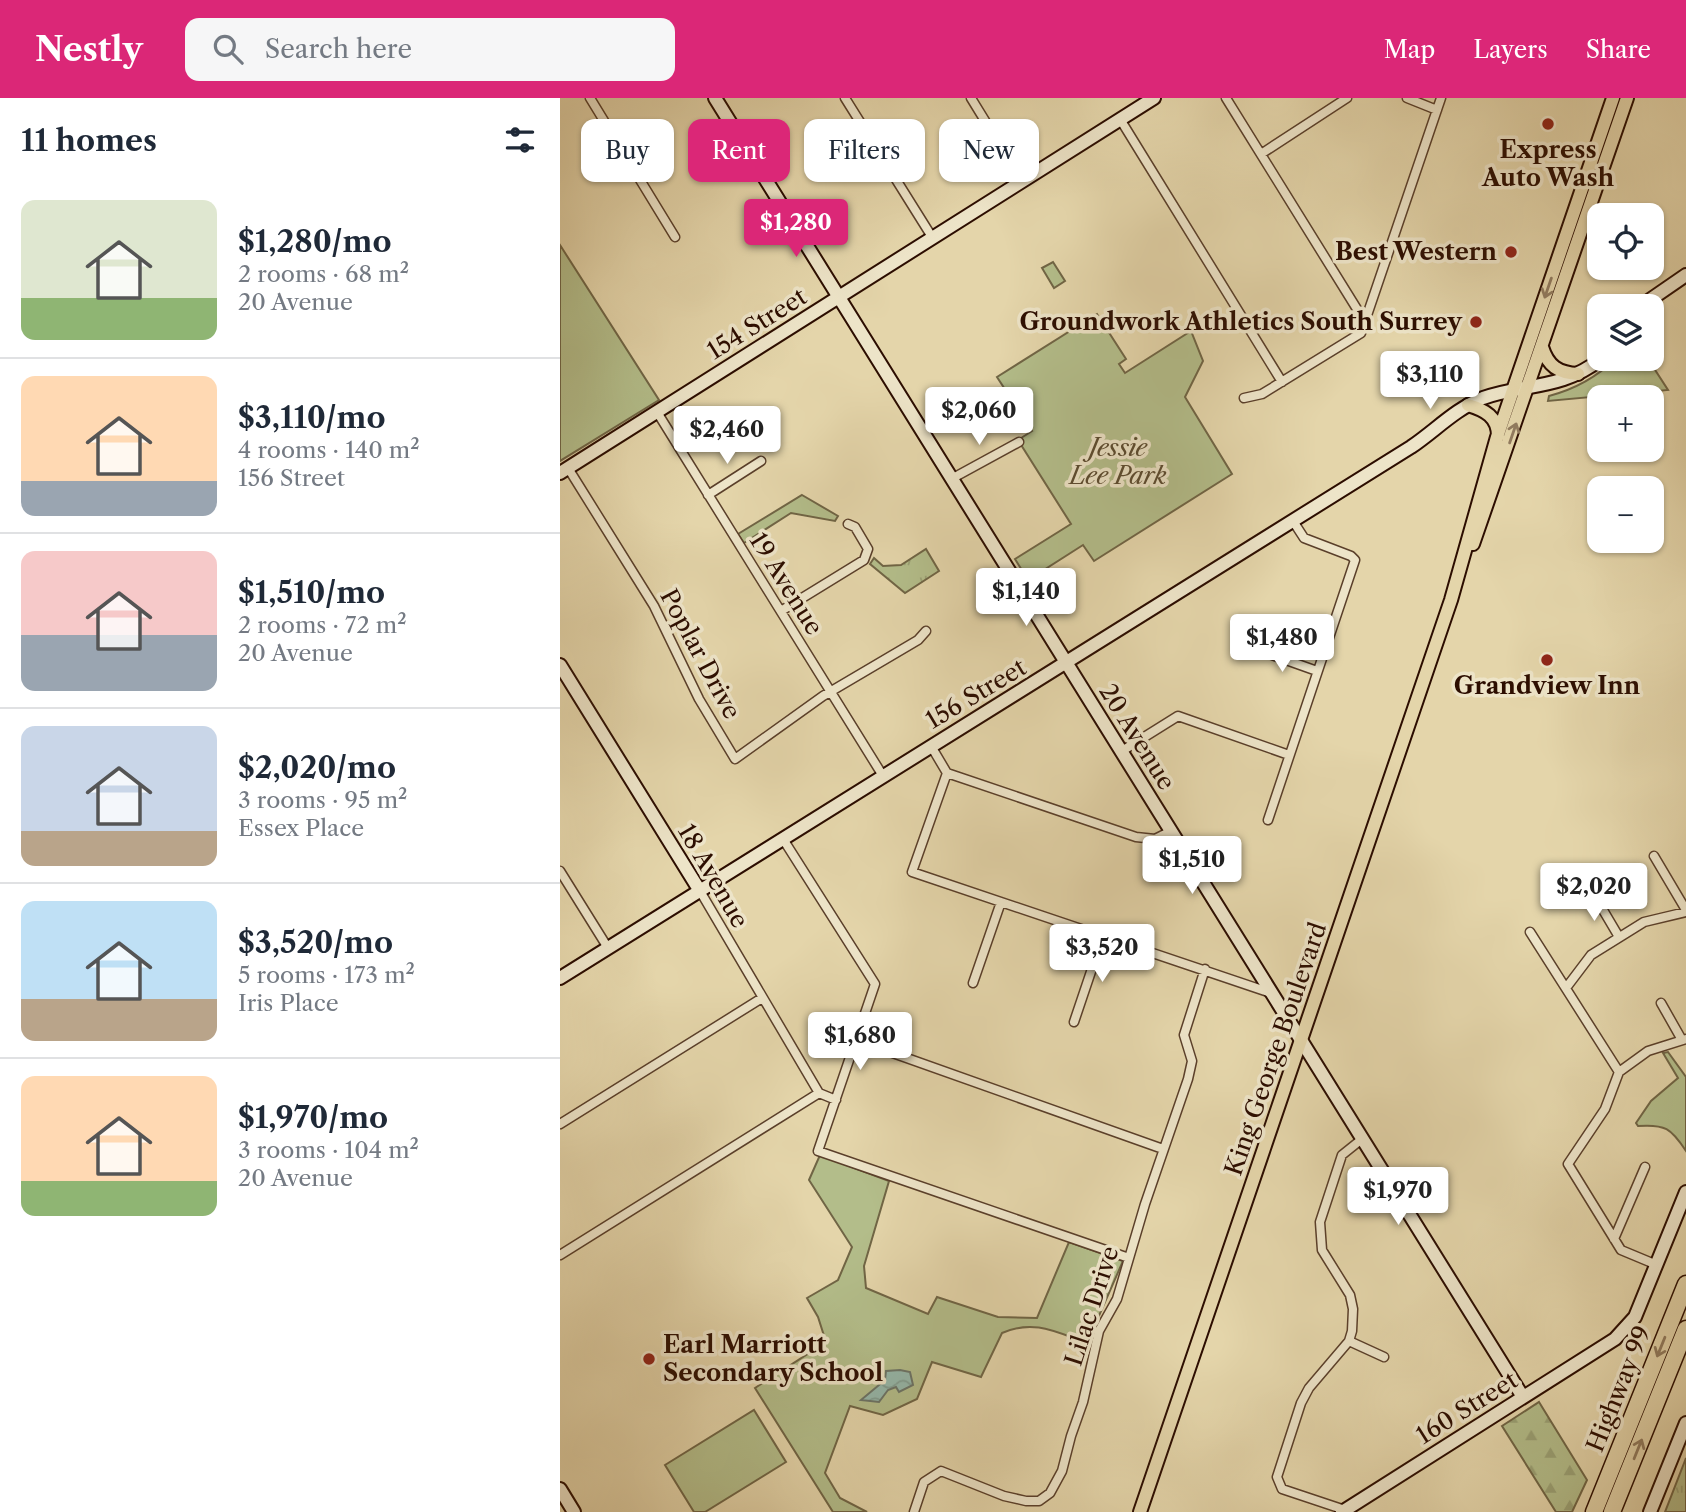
<!DOCTYPE html>
<meta charset="utf-8">
<style>
:root{--surface:#fff;--page:#f6f6f7;--text:#1f2937;--muted:#747a83;--line:#e0e1e3;--accent:#db2777}
body{margin:0;font-family:"Libre Caslon Text",serif;background:var(--page);color:var(--text);height:100vh;display:flex;flex-direction:column;font-size:26px;white-space:nowrap}
*{box-sizing:border-box;margin:0}
p{font-size:23px;color:var(--muted)}
.icon{flex:none;width:38px;height:38px;fill:none;stroke:currentColor;stroke-width:2;stroke-linecap:round;stroke-linejoin:round}
.map{position:relative;flex:1;overflow:hidden}
.panel{display:flex;flex-direction:column;background:var(--surface);width:560px}
.panel>*{flex:none}
.banner{position:absolute;left:21px;top:21px;width:665px;height:63px;display:flex;gap:14px}
.controls{position:absolute;left:1027px;top:105px;display:grid;gap:14px}
.controls a{display:grid;place-items:center;width:77px;height:77px;border-radius:14px;background:var(--surface);box-shadow:0 2px 5px #0004;font-size:35px}
.price{position:absolute;translate:-50% -60px;padding:0 16px;border-radius:7px;background:#fff;color:#222;font-size:23px;line-height:46px;filter:drop-shadow(0 2px 4px #0008)}
.price::after{content:'';position:absolute;left:50%;top:42px;width:21px;height:16px;margin-left:-10px;background:inherit;clip-path:polygon(0 0,100% 0,50% 100%)}
.price.current{background:var(--accent);color:#fff}
ul{padding:0;list-style:none}
li{display:flex;align-items:center;gap:21px;height:175px;padding:0 21px}
li+li{border-top:2px solid var(--line)}
li span{display:grid;place-items:center;flex:none;width:196px;height:140px;border-radius:14px;color:#555}
li>.icon{margin-inline-start:auto}
span .icon{width:84px;height:84px;fill:#fffc;stroke-width:1}
li b{font-size:30px}
h2{display:flex;justify-content:space-between;align-items:center;height:84px;padding:0 21px;font-size:30px}
.chip{padding:0 24px;border-radius:14px;background:var(--surface);box-shadow:0 2px 5px #0004;font-size:24px;line-height:63px}
.chip.current{background:var(--accent);color:#fff}
header{display:flex;align-items:center;gap:42px;box-sizing:border-box;height:98px;padding:0 35px;background:var(--accent);color:#fff}
header strong{font-size:33px}
nav{display:flex;gap:38px;margin-inline-start:auto;font-size:24px}
.search{width:490px;height:63px;background:var(--page);display:flex;align-items:center;gap:18px;box-sizing:border-box;padding:0 24px;border-radius:14px;color:var(--muted);font-size:26px}
main{display:flex;flex:1;min-height:0}
.map>svg:first-child{display:block}
</style>
<header>
<strong>Nestly</strong>
<div class="search"><svg class="icon" aria-label="search" viewBox="0 0 24 24"><circle cx="10" cy="10" r="6"/><path d="M15 15l6 6"/></svg>Search here</div>
<nav><a>Map</a><a>Layers</a><a>Share</a></nav>
</header>
<main>
<section class="panel">
<h2>11 homes<svg class="icon" aria-label="filters" viewBox="0 0 24 24"><path d="M4 7h16M4 17h16"/><circle cx="9" cy="7" r="2"/><circle cx="15" cy="17" r="2"/></svg></h2>
<ul>
<li><span style="background:linear-gradient(#dfe7d0 70%,#8fb573 0)"><svg class="icon" aria-label="home" viewBox="0 0 24 24"><path d="M3 11l9-7 9 7M6 9v11h12V9"/></svg></span><div><b>$1,280/mo</b><p>2 rooms · 68 m²</p><p>20 Avenue</p></div></li>
<li><span style="background:linear-gradient(#ffd9b3 75%,#9aa5b1 0)"><svg class="icon" aria-label="home" viewBox="0 0 24 24"><path d="M3 11l9-7 9 7M6 9v11h12V9"/></svg></span><div><b>$3,110/mo</b><p>4 rooms · 140 m²</p><p>156 Street</p></div></li>
<li><span style="background:linear-gradient(#f6c9c9 60%,#9aa5b1 0)"><svg class="icon" aria-label="home" viewBox="0 0 24 24"><path d="M3 11l9-7 9 7M6 9v11h12V9"/></svg></span><div><b>$1,510/mo</b><p>2 rooms · 72 m²</p><p>20 Avenue</p></div></li>
<li><span style="background:linear-gradient(#c9d6e8 75%,#b9a48a 0)"><svg class="icon" aria-label="home" viewBox="0 0 24 24"><path d="M3 11l9-7 9 7M6 9v11h12V9"/></svg></span><div><b>$2,020/mo</b><p>3 rooms · 95 m²</p><p>Essex Place</p></div></li>
<li><span style="background:linear-gradient(#bfe0f5 70%,#b9a48a 0)"><svg class="icon" aria-label="home" viewBox="0 0 24 24"><path d="M3 11l9-7 9 7M6 9v11h12V9"/></svg></span><div><b>$3,520/mo</b><p>5 rooms · 173 m²</p><p>Iris Place</p></div></li>
<li><span style="background:linear-gradient(#ffd9b3 75%,#8fb573 0)"><svg class="icon" aria-label="home" viewBox="0 0 24 24"><path d="M3 11l9-7 9 7M6 9v11h12V9"/></svg></span><div><b>$1,970/mo</b><p>3 rooms · 104 m²</p><p>20 Avenue</p></div></li>
</ul>
</section>
<div class="map">
<svg width="1126" height="1414" viewBox="0 0 1126 1414">
<defs>
<pattern id="grass-tufts" width="24" height="20" patternUnits="userSpaceOnUse" patternTransform="scale(1.75)"><rect width="24" height="20" fill="#b3bd8a"/><path d="M3 7l-1-3M5 7V3M7 7l1-3M15 17l-1-3M17 17v-4M19 17l1-3" fill="none" stroke="#9aa175"/></pattern>
<pattern id="forest-firs" width="22" height="20" patternUnits="userSpaceOnUse" patternTransform="scale(1.75)"><rect width="22" height="20" fill="#b3bd8a"/><path d="M5 1l3.5 6h-7zM16 11l3.5 6h-7z" fill="#9aa175"/></pattern>
<pattern id="water-waves" width="16" height="10" patternUnits="userSpaceOnUse" patternTransform="scale(1.75)"><rect width="16" height="10" fill="#95b8ab"/><path d="M0 5q4-4 8 0t8 0" fill="none" stroke="#819d91"/></pattern>
</defs>
<rect width="100%" height="100%" fill="#e4d5aa"/>
<filter id="stains"><feTurbulence type="fractalNoise" baseFrequency=".00286" numOctaves="4"/><feColorMatrix values="0 0 0 0 .2 0 0 0 0 .09 0 0 0 0 .02 0 0 0 .5 -.17"/></filter>
<radialGradient id="worn" r=".72"><stop offset=".6" stop-color="#630" stop-opacity="0"/><stop offset="1" stop-color="#630" stop-opacity=".3"/></radialGradient>
<path fill="url(#grass-tufts)" stroke="#706545" stroke-width="2" d="M366,451l13,22 -34,22 -35,-29 4,-6 9,8 18,-1z
M1126,1360v54h-21z"/>
<path fill="url(#forest-firs)" stroke="#706545" stroke-width="2" d="M979,1304l48,78 -15,32h-16l-54,-86z"/>
<path fill="#b3bd8a" stroke="#706545" stroke-width="2" d="M0,147l99,155 -99,61z
M493,164l12,19 -11,7 -12,-20z
M537,216l29,45 -7,5 6,9 66,-42 12,30 -18,36 47,77 -138,87 -11,-16 -55,35 -13,-21 56,-35 -53,-84 14,-9 -35,-54z
M1055,261h33l20,31 -120,11 1,-5c26,-7 47,-18 66,-37z
M242,397l36,21 -3,5 -44,-8 -47,30 -6,-9z
M1108,954l18,25v74c-15,-23 -21,-27 -48,-25l-2,-3 15,-22 27,-23 -15,-25z
M260,1057l69,26 -25,85 2,22 62,26 9,-17 61,20 39,1 32,-76 54,19 -36,82c-31,-11 -53,-24 -85,-10l-21,44 -49,-15 -15,37 -34,16 -33,-9 -25,67 15,25 27,14h-34l-78,-124 71,-46 -8,-25 -11,-19 31,-18 14,-33 -43,-67z
M194,1312l32,52 -81,50h-11l-29,-47z"/>
<path fill="url(#water-waves)" stroke="#6b7467" stroke-width="2" d="M340,1272l10,2 3,13 -14,7 -3,-5 -8,3 -9,12 -18,-2 24,-20 1,-9z"/>
<g fill="none" stroke-linecap="round" stroke-linejoin="round">
<defs>
<path id="street" d="M30,0l85,139
M285,0l87,139
M411,0l51,83
M666,0l139,224
M847,0l30,12
M560,21l162,263
M701,56l86,-56
M684,300l18,-4 99,-61 80,-235
M97,314l226,364
M8,370l86,138 45,93 36,60 88,-63 95,-56 8,-9
M393,380l66,-36
M148,397l53,-34
M221,513l83,-51 4,-11 -13,-22 -7,-3
M702,550l10,7 45,16
M371,648l16,27 189,64 19,2 16,-8
M562,653l56,-35 111,39
M387,675l-35,99 359,121
M708,722l87,-260 -4,-4 -47,-18 -11,-17
M223,741l92,145 -57,167 311,107
M1094,758l32,54
M0,773l48,77
M140,793l119,202 17,7
M1033,795l26,44
M970,834l89,140
M413,885l28,-81
M1006,890l25,-33 53,-33 42,-10
M1101,905l21,37
M514,924l29,-86
M296,942l307,109
M0,1026l202,-126
M1054,1141l31,-72
M0,1157l259,-162
M1097,1167l-36,-15 -53,-86 37,-55 14,-37 29,-21 38,-12
M789,1243l35,16
M785,1412l-63,-21 -5,-12 24,-74 8,-15 40,-47 3,-10 1,-22 -3,-14 -28,-45 -2,-28 22,-67 20,-16
M354,1414l10,-30 17,-11 63,25 22,5h13l11,-8 12,-22 9,-35 12,-34 16,-71 18,-32 28,-95 43,-125 4,-18 -8,-26 21,-66"/>
<path id="secondary" d="M155,0l808,1299
M1081,208l45,-31
M0,375l594,-375
M0,567l140,226
M0,880l851,-531c24,-16 44,-38 72,-49 43,-15 78,-8 118,-39
M0,1391l14,23
M782,1414l273,-173 20,-22 51,-125
M1090,1414l36,-89"/>
<path id="primary" d="M982,249c6,19 16,26 36,27
M908,307c17,5 30,12 30,31
M913,446l154,-446
M580,1414l311,-912 46,-163 116,-339"/>
<path id="highway" d="M1034,1414l92,-228
M1052,1414l74,-183"/>
</defs>
<use href="#street" stroke="#5a3f2a" stroke-width="11"/>
<use href="#secondary" stroke="#2c0d00" stroke-width="16"/>
<use href="#primary" stroke="#2c0d00" stroke-width="16"/>
<use href="#highway" stroke="#2c0d00" stroke-width="19"/>
<use href="#street" stroke="#ede4c8" stroke-width="8"/>
<use href="#secondary" stroke="#ede4c8" stroke-width="12"/>
<use href="#primary" stroke="#e4d5aa" stroke-width="12"/>
<use href="#highway" stroke="#e4d5aa" stroke-width="16"/>
</g>
<defs><path id="oneway-shaft" d="M-6 0H5M1.5-3L5.5 0L1.5 3" fill="none" stroke-width="1.6" stroke-linecap="round" stroke-linejoin="round" transform="scale(1.75)"/></defs>
<g stroke="#917b5e">
<use href="#oneway-shaft" transform="translate(988 190) rotate(109)"/>
<use href="#oneway-shaft" transform="translate(953 335) rotate(-71)"/>
<use href="#oneway-shaft" transform="translate(1101 1249) rotate(112)"/>
<use href="#oneway-shaft" transform="translate(1078 1351) rotate(-68)"/>
</g>
<g fill="#8f2418" stroke="#ede4c8" stroke-width="2.5">
<circle cx="988" cy="26" r="7"/>
<circle cx="951" cy="154" r="7"/>
<circle cx="916" cy="224" r="7"/>
<circle cx="987" cy="562" r="7"/>
<circle cx="89" cy="1261" r="7"/>
</g>
<g text-anchor="middle" stroke-width="7" stroke-linejoin="round" paint-order="stroke">
<g font-size="24" font-weight="bold" fill="#2c0d00" stroke="#ede4c8">
<text x="988" y="60">Express<tspan x="988" dy="28">Auto Wash</tspan></text>
<text x="937" y="162" text-anchor="end">Best Western</text>
<text x="902" y="232" text-anchor="end">Groundwork Athletics South Surrey</text>
<text x="987" y="596">Grandview Inn</text>
<text x="103" y="1255" text-anchor="start">Earl Marriott<tspan x="103" dy="28">Secondary School</tspan></text>
</g>
<g font-size="24" fill="#2c0d00" stroke="#ede4c8">
<text transform="translate(197 226) rotate(-32)" y="8">154 Street</text>
<text transform="translate(226 486) rotate(58)" y="8">19 Avenue</text>
<text transform="translate(140 556) rotate(62)" y="8">Poplar Drive</text>
<text transform="translate(416 596) rotate(-31)" y="8">156 Street</text>
<text transform="translate(577 639) rotate(58)" y="8">20 Avenue</text>
<text transform="translate(153 778) rotate(60)" y="8">18 Avenue</text>
<text transform="translate(716 951) rotate(-71)" y="8">King George Boulevard</text>
<text transform="translate(532 1208) rotate(-72)" y="8">Lilac Drive</text>
<text transform="translate(1059 1291) rotate(-68)" y="8">Highway 99</text>
<text transform="translate(907 1310) rotate(-32)" y="8">160 Street</text>
</g>
<g font-size="24" font-style="italic" fill="#5b4b30" stroke="#ede4c8">
<text x="558" y="358">Jessie<tspan x="558" dy="28">Lee Park</tspan></text>
</g>
</g>
<rect width="100%" height="100%" filter="url(#stains)"/>
<rect width="100%" height="100%" fill="url(#worn)"/>
</svg>
<div class="controls">
<a><svg class="icon" aria-label="locate" viewBox="0 0 24 24"><circle cx="12" cy="12" r="6"/><path d="M12 2v4M12 18v4M2 12h4M18 12h4"/></svg></a>
<a><svg class="icon" aria-label="layers" viewBox="0 0 24 24"><path d="M12 4l9 5-9 5-9-5zM3 14l9 5 9-5"/></svg></a>
<a>+</a>
<a>−</a>
</div>
<b class="price current" style="left:236px;top:161px">$1,280</b>
<b class="price" style="left:870px;top:313px">$3,110</b>
<b class="price" style="left:419px;top:349px">$2,060</b>
<b class="price" style="left:167px;top:368px">$2,460</b>
<b class="price" style="left:466px;top:530px">$1,140</b>
<b class="price" style="left:722px;top:576px">$1,480</b>
<b class="price" style="left:632px;top:798px">$1,510</b>
<b class="price" style="left:1034px;top:825px">$2,020</b>
<b class="price" style="left:542px;top:886px">$3,520</b>
<b class="price" style="left:300px;top:974px">$1,680</b>
<b class="price" style="left:838px;top:1129px">$1,970</b>
<div class="banner">
<a class="chip">Buy</a>
<a class="chip current">Rent</a>
<a class="chip">Filters</a>
<a class="chip">New</a>
</div>
</div>
</main>
